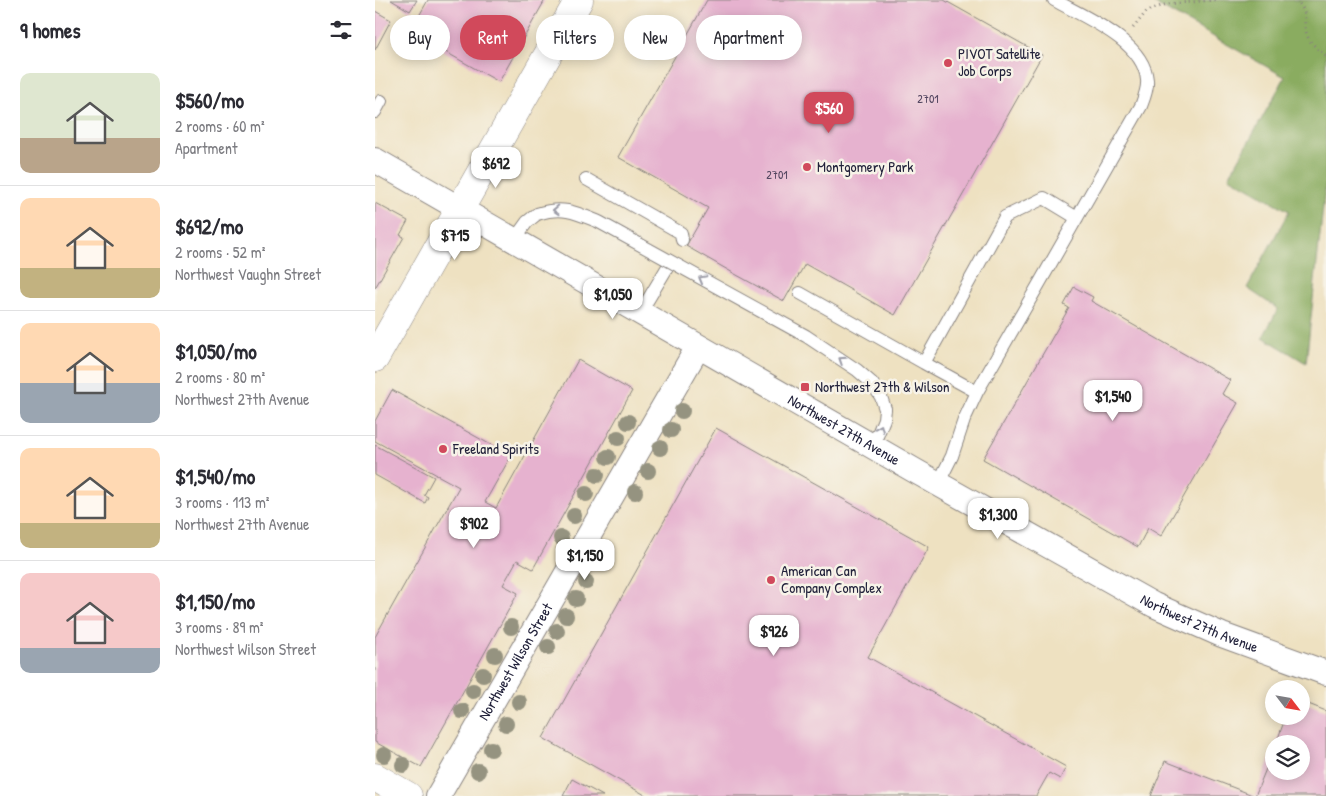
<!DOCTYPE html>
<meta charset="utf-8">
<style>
:root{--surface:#fff;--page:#f7f7f7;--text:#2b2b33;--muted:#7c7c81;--line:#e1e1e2;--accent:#d1495b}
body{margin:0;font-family:"Patrick Hand",sans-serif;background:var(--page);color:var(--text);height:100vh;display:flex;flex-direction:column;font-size:19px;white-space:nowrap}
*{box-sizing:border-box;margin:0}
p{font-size:16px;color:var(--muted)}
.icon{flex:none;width:28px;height:28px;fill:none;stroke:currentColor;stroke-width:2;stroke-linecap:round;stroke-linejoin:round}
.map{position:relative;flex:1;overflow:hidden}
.panel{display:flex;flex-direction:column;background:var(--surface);width:375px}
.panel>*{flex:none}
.hud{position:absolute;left:15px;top:15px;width:475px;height:45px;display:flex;gap:10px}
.needle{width:32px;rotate:121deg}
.fabs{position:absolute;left:890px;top:680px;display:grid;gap:10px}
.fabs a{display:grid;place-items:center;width:45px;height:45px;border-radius:50%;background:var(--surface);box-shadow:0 2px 12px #0003;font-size:25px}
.price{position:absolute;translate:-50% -42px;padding:0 11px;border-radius:10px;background:#fff;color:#222;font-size:16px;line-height:32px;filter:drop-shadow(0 1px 2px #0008)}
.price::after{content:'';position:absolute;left:50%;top:30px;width:15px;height:11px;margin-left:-8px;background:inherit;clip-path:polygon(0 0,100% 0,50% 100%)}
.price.selected{background:var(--accent);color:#fff}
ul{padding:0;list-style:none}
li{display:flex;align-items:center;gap:15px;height:125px;padding:0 20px}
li+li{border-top:1px solid var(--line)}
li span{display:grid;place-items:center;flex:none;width:140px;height:100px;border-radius:10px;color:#555}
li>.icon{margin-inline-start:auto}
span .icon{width:60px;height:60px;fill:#fffc;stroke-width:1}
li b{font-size:21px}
h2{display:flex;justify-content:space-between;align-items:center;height:60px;padding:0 20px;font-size:21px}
.chip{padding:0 18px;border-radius:22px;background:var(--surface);box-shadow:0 2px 12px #0003;font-size:18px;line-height:45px}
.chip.selected{background:var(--accent);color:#fff}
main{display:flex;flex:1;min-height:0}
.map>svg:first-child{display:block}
</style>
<main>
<section class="panel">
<h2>9 homes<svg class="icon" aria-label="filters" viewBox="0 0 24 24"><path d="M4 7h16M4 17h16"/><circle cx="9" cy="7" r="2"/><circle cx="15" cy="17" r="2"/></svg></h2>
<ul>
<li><span style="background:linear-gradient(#dfe7d0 65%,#b9a48a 0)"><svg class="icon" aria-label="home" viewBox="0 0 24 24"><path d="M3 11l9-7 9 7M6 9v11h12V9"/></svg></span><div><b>$560/mo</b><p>2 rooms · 60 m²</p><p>Apartment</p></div></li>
<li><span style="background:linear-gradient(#ffd9b3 70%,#c2b280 0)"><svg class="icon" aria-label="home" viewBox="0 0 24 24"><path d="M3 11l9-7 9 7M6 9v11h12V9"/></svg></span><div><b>$692/mo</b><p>2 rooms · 52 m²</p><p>Northwest Vaughn Street</p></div></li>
<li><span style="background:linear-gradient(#ffd9b3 60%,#9aa5b1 0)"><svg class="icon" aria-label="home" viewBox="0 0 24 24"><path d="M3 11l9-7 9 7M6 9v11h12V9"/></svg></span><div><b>$1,050/mo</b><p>2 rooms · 80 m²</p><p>Northwest 27th Avenue</p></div></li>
<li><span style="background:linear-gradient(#ffd9b3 75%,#c2b280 0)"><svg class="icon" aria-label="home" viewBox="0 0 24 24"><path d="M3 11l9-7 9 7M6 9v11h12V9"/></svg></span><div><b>$1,540/mo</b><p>3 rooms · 113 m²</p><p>Northwest 27th Avenue</p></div></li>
<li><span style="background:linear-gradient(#f6c9c9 75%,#9aa5b1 0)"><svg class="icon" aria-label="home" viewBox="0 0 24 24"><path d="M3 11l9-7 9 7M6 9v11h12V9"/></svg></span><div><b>$1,150/mo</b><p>3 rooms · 89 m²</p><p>Northwest Wilson Street</p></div></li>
</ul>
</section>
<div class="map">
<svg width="951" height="796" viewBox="0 0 951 796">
<rect width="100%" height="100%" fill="#f7f3e8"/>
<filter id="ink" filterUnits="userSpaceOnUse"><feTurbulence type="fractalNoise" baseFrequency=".02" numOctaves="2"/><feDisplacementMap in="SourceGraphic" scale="10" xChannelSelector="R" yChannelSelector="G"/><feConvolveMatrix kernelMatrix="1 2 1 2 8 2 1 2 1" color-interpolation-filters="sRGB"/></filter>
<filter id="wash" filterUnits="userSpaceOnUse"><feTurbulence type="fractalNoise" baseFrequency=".0096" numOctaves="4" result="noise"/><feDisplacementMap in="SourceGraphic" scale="20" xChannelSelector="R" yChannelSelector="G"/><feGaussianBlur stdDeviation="1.12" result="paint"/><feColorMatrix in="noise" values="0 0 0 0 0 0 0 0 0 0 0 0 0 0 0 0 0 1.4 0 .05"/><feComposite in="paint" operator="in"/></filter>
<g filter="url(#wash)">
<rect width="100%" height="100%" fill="#eee1c1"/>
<path fill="#8aac60" stroke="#56674e" d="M779,0h172v180l-20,183 -43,-26 15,-28 -31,-21 42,-77 -60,-34 56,-100 -133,-75z"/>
<g id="blocks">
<path fill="#e6b2cf" d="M16,0h26l-7,11z
M53,0h117l-46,82 -89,-50z
M332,0h237l98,55 -147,260 -90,-51 -21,37 -49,-27 -49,-28 22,-38 -90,-51z
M0,11l16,9 -16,30z
M0,203l33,18 -8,14 4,2 -29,51z
M699,287l19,10 -2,4 139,79 -8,14 16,9 -77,133 -13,-8 -10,19 -155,-88 86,-151 -5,-3z
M203,360l54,31 -99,178 -16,-9 -14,25 15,8 -97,174 -46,-25v-105l84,-150 -84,-46v-20l17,-31 119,66 -26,46 11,6z
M341,428l213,119 -61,110 198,110 -6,12 -11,-6 -13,23h-389l-104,-58z
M0,445l59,32 -10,18 4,2 -3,6 -50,-28z
M926,701l25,10v85h-175l14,-35 90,35 19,-47v22h27v-27h-25l10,-28h15z
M197,779l31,17h-40z"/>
</g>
</g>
<g filter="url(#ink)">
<use href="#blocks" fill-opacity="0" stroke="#88827e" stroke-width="1"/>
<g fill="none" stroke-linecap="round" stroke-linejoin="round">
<defs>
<path id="lane" d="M0,112l6,-11
M211,179l95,54 1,7
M139,240l13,-18 10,-8
M425,293l124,70
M265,313l27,-45
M602,392l-53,-29 81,-146 39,-19 33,20
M498,446l11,-27 1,-10
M563,484l14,-28 12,-36 13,-28 164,-286c3,-8 7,-17 6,-26 -3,-39 -63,-63 -93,-80"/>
<g id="street">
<path id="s1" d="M0,160l542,312 237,133 68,30 104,38"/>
<path id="s2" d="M63,796l260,-449"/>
</g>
<path id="secondary" d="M0,358l204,-358
M0,777l33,19"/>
</defs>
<use href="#lane" stroke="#88827e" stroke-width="14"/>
<use href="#street" stroke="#88827e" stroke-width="26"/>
<use href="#secondary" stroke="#88827e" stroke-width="29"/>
<path stroke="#88827e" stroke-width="3" stroke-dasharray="1 4" stroke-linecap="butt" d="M921,0c15,16 5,19 11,35 3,9 13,15 19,22
M758,28l14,-17 20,-7 48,-4"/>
<use href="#lane" stroke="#fff" stroke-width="12"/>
<use href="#street" stroke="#fff" stroke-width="24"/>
<use href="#secondary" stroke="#fff" stroke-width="28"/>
<defs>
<path id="lane-bridge" d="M162,214c26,-8 38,-2 62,8l207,114 51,34 15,13 9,14 4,12"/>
</defs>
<use href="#lane-bridge" stroke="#88827e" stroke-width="14" stroke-linecap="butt"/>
<use href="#lane-bridge" stroke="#fff" stroke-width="12"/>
</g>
<g fill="#959380">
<circle cx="307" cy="411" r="8"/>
<circle cx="253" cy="422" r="8"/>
<circle cx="296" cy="430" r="8"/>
<circle cx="243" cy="438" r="8"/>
<circle cx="285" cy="448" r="8"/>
<circle cx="233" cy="457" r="8"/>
<circle cx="273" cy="471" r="8"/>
<circle cx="222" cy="475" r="8"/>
<circle cx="260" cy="492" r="8"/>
<circle cx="211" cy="494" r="8"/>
<circle cx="199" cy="516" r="8"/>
<circle cx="186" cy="538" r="8"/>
<circle cx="222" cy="563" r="8"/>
<circle cx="211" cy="582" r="8"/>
<circle cx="201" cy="599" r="8"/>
<circle cx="191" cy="616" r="8"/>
<circle cx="136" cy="627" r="8"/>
<circle cx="182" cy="631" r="8"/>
<circle cx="173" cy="647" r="8"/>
<circle cx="120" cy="655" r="8"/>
<circle cx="108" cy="675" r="8"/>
<circle cx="98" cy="691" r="8"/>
<circle cx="144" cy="702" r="8"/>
<circle cx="87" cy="711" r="8"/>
<circle cx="131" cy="724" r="8"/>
<circle cx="116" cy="749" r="8"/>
<circle cx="9" cy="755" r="8"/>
<circle cx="28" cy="765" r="8"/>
<circle cx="103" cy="771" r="8"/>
</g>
<defs><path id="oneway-chevron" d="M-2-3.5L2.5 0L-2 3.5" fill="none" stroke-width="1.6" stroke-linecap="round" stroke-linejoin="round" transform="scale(1.25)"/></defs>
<g stroke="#9c9ca7">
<use href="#oneway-chevron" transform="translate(181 210) rotate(178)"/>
<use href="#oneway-chevron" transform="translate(327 279) rotate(-151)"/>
<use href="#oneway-chevron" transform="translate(467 360) rotate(-147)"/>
<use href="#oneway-chevron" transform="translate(505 428) rotate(-68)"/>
</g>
</g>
<g fill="#d1495b" stroke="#f7f3e8" stroke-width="2">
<circle cx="573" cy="63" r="5"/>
<circle cx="432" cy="167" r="5"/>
<rect x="425" y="382" width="10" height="10" rx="2.5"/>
<circle cx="68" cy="449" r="5"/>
<circle cx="396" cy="580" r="5"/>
</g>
<g text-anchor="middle" stroke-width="5" stroke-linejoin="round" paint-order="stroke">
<g font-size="12" fill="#534660">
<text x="553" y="103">2701</text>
<text x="402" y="179">2701</text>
</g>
<g font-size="15" fill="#22223b" stroke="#f7f3e8" text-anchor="start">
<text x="583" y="59">PIVOT Satellite<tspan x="583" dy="17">Job Corps</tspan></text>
<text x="442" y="172">Montgomery Park</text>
<text x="440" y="392">Northwest 27th &amp; Wilson</text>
<text x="78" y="454">Freeland Spirits</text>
<text x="406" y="576">American Can<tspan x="406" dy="17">Company Complex</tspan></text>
</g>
<g font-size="15" fill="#22223b" stroke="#f7f3e8">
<text dy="5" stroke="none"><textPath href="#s1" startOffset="541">Northwest 27th Avenue</textPath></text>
<text dy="5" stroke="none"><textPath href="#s1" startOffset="946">Northwest 27th Avenue</textPath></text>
<text dy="5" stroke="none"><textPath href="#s2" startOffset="155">Northwest Wilson Street</textPath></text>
</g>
</g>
</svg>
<div class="fabs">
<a><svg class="needle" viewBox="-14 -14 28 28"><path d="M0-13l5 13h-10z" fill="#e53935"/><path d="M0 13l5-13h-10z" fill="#7c7c81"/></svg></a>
<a><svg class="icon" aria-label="layers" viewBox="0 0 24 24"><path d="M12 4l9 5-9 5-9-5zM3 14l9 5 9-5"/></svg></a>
</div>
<b class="price selected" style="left:454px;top:134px">$560</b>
<b class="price" style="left:121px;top:189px">$692</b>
<b class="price" style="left:80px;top:261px">$715</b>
<b class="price" style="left:238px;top:320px">$1,050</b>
<b class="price" style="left:738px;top:422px">$1,540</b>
<b class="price" style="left:623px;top:540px">$1,300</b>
<b class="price" style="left:99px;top:549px">$902</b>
<b class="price" style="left:210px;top:581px">$1,150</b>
<b class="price" style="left:399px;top:657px">$926</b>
<div class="hud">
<a class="chip">Buy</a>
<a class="chip selected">Rent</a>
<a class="chip">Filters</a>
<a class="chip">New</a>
<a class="chip">Apartment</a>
</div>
</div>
</main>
